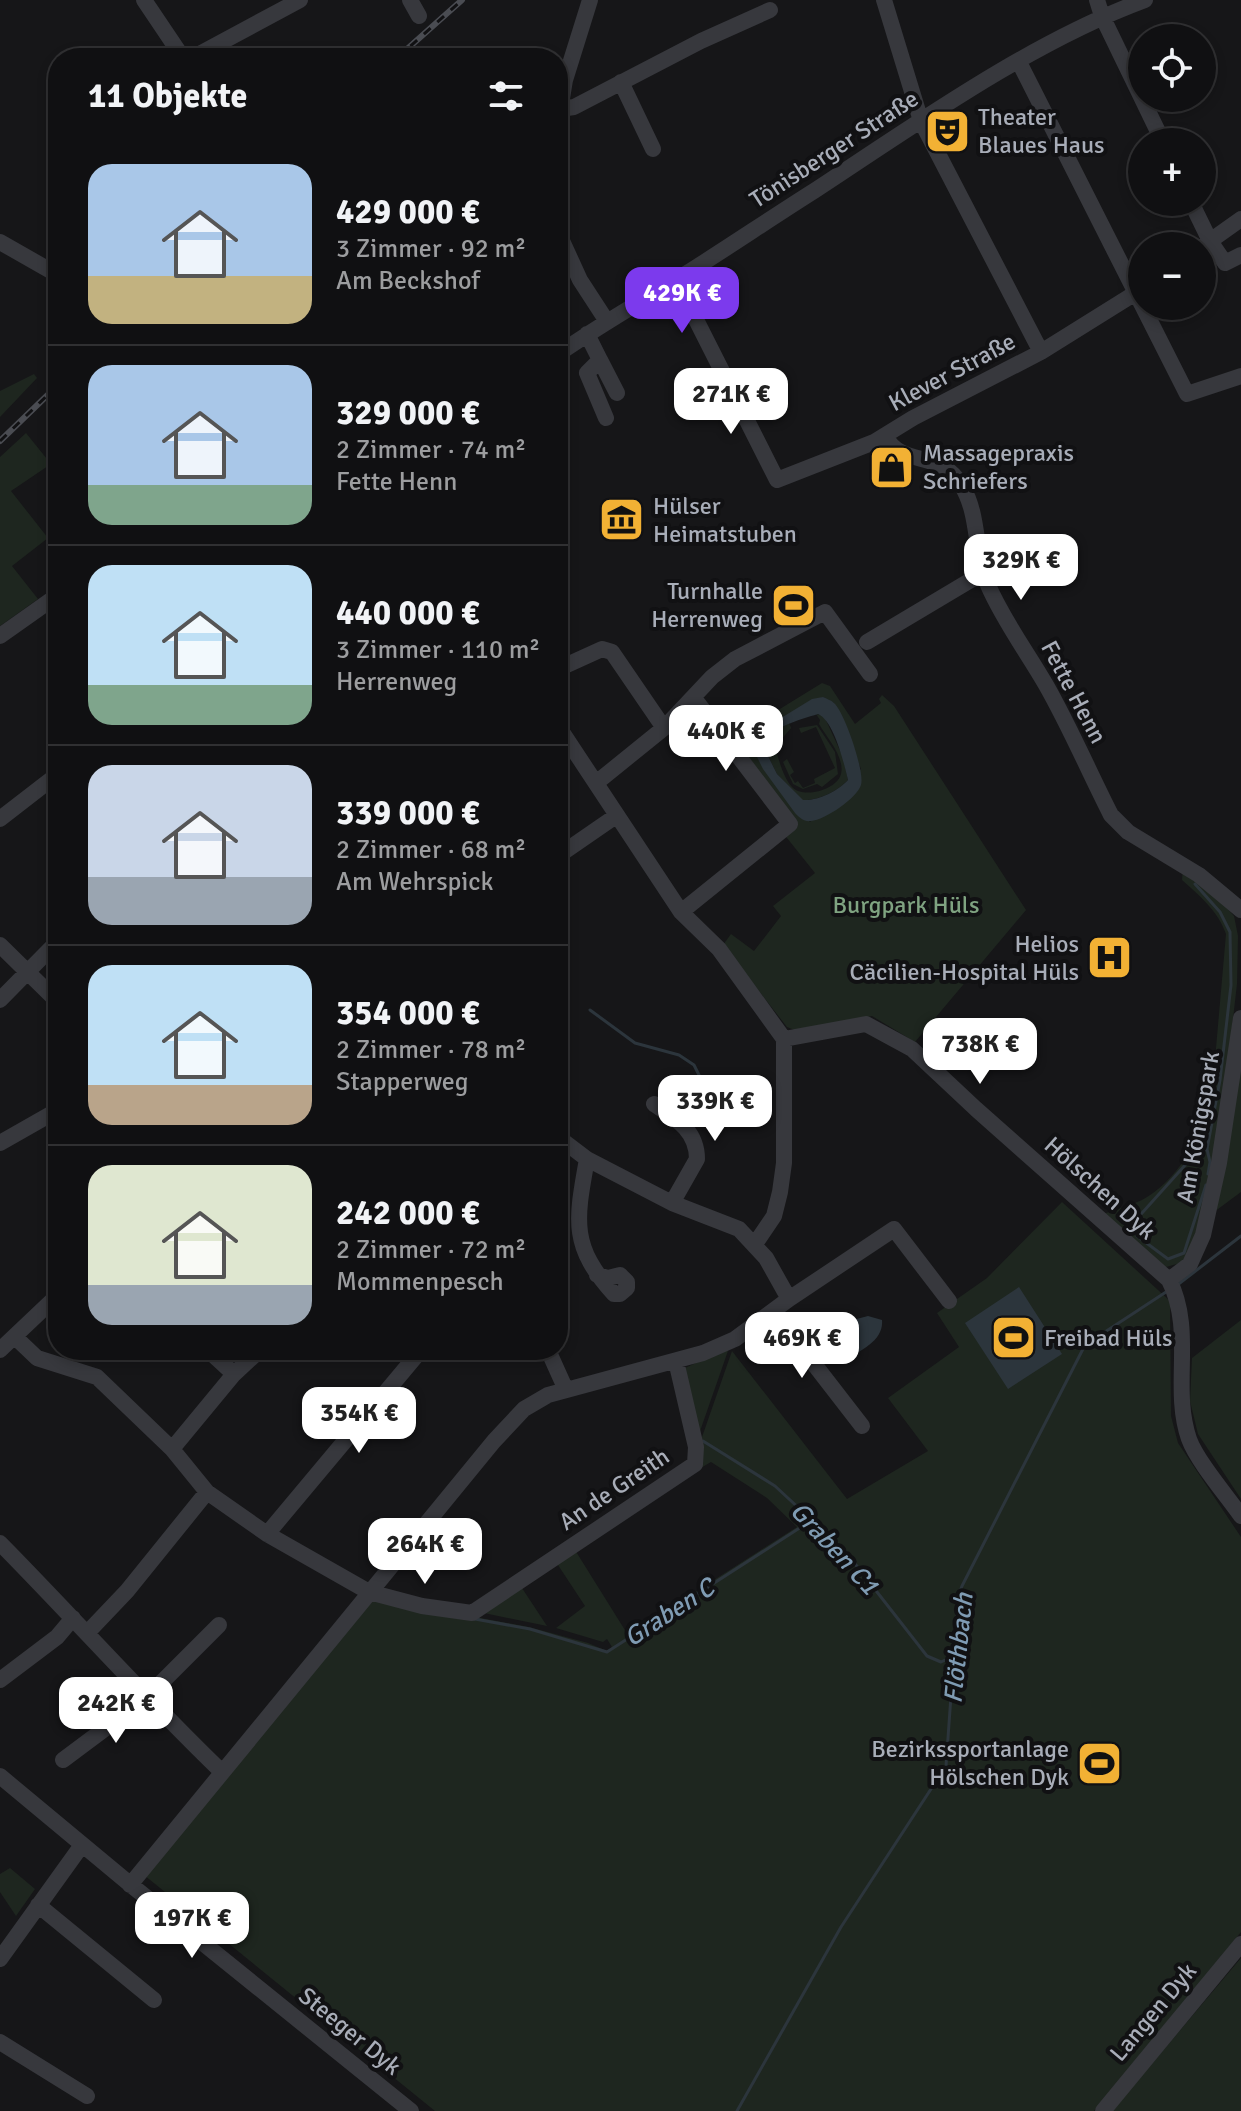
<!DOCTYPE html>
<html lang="de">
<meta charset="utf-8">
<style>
:root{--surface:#101012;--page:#1e1e20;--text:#f1f3f6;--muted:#9c9d9f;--line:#303032;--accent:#7c3aed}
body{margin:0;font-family:Signika,sans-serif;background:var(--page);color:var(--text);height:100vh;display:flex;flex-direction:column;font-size:30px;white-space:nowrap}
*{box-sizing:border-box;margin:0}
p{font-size:26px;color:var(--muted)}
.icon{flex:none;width:44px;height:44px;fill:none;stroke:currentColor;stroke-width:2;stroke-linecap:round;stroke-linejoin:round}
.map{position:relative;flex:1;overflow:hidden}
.side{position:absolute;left:48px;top:48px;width:520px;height:1312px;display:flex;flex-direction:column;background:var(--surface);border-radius:32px;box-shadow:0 4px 12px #0003,0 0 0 2px var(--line)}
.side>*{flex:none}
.fabs{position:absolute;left:1128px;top:24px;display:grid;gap:16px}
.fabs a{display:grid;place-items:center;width:88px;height:88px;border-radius:50%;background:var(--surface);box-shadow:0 4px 12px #0003,0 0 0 2px var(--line);font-size:40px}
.price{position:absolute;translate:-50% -68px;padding:0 18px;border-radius:16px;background:#fff;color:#222;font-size:26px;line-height:52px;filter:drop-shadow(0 2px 4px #0008)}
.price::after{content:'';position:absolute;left:50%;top:48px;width:24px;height:18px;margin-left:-12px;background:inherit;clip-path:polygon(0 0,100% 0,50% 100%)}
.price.on{background:var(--accent);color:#fff}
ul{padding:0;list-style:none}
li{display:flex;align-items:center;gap:24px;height:200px;padding:0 40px}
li+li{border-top:2px solid var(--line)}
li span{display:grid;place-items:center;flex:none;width:224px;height:160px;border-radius:24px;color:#555}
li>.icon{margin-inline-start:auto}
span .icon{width:96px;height:96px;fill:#fffc;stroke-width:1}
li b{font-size:34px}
h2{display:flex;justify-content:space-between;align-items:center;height:96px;padding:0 40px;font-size:34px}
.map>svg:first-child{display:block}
</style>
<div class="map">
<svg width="1241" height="2111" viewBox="0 0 1241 2111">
<rect width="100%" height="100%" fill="#161618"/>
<path fill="#1e261f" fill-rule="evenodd" d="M34,374l3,4 -37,39v-26z
M26,433l25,31 -40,27 37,47 -36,28 26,33 -38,27v-169z
M822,683l8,3 25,38 26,-21 -2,-4 3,-4 12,11 132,204 -111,132 -43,-26 -75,15 -10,-4 -64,-82 8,-11 23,17 27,-35 -8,-10 42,-33 -32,-40 12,-10 -62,-85zM823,697l11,6 27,66 -51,53 -60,-79z
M816,714l8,2 19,41 5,23c-10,11 -30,21 -46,20l-25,-26 -15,-30 4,-6 23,-15 2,5 -16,19c4,13 8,30 17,40 11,12 45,3 49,-13 4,-17 -14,-36 -22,-50l1,-4z
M817,725l18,27 3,22 -16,13 -5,-3 -14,5 -10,-5 -10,-22 4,-3 7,13 -4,3 5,8 3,-2 5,7 12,-5 -1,-4 21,-11 -19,-41 -15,6 -2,-5z
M1183,868l33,28 18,20 4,20 -1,48 -14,122 -21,112 -18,44 -18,5 -66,-52c14,-5 29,-9 42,-15 35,-19 57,-59 69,-95l15,-171c-8,-23 -26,-38 -44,-54z
M1241,1054v138l-27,20z
M1062,1202l108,99 1,115 7,27 63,94v395l-147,179h-659l-291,-236 228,-277 157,29 59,16 19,8 5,-4 -5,-8 -4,3 -47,-14 29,-22 -29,-44 19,-12 53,85 169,-108 -30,-29 -56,-36 -12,7 3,-32 30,-86 115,148 81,-48 -40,-53 71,-51 -22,-34 50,-35z
M1241,1320v179l-43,-65 -8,-33 2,-43z
M729,1348l-30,86 -14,-66z
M520,1585l27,41 -68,-14z
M10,1868l25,21 -19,27 -16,-24v-18z
M1241,1958v153h-129z"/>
<path fill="#2c353c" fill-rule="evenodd" d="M823,697c4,2 8,3 11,6 11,10 31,69 27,82 -4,13 -36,35 -50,36 -7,1 -11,-3 -16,-8l-32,-44 -13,-26 5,-9 57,-35zM818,714c16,7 26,49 30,66 -10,11 -30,21 -45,20l-26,-26 -15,-30c13,-18 36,-24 56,-30z
M1019,1287l43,67 -54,35 -43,-66z
M868,1316l14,4c2,20 -21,31 -37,39 -8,-3 -14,-9 -12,-18l11,-11 5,-9z"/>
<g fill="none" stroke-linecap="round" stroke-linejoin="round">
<path stroke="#2c353c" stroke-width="3" d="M1195,884l25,28 10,20 1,53 -11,95 -13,69 3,13 -2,12
M590,1010l45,33 44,12 15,10 7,14 3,38
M1206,1185l-22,68 -16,6 -31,-23 -4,-13 63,-70 11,-4
M1176,1286l65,-50
M703,1441l72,45 70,65 82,105 14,6 13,-6
M475,1619l55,10 77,23 205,-132
M737,2111l104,-184 105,-161 12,-169 4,-11 123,-241 81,-53"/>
<path stroke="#37383d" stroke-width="16" d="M144,0l39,58
M410,0l9,16
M884,0l37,121 120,231
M1097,0l5,16 61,126
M192,58l108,-58
M1019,62l168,332 54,-18
M621,82l32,67
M560,109l14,-2 127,-66 69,-31
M558,123l7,-43 25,-80
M1191,202l19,39 15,22 16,-8
M558,232l22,48 26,40
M0,242l58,33
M1203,246l38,-27
M676,280l101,200 97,-38 39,-24 128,-66 101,-63
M587,334l13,26 -13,13 19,45
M558,354c39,-27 78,-50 118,-74 47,-29 92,-60 138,-89 102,-67 217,-149 331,-191
M600,360l17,33
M885,436c18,33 55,12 77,50 18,30 12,68 26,99 15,35 39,67 58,100 24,42 43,87 65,130l17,17 71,43 42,35
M0,636l58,-41
M867,642l109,-65 8,-1
M558,669l44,-20 10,3 52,76
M558,726l123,186 38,37 65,90v124l-4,29 -6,24 -19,28
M596,783l68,-55 48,-51 23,-18 90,-47 45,62
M0,819l58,-45
M558,856l58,-40
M681,912l109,-88 -96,-126
M0,945l58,57
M0,1000l58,-59
M784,1039l82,-15 46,25 64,60 193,171c26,51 2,107 20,159 8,22 38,57 52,77
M654,1104c21,14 43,26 43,55l-25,44
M558,1137l29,22 85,44 67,26 27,29 23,41
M0,1143l58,-33
M587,1159c-11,61 -17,87 27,135h6l7,-6v-6l-7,-7 -12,3 -11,-3
M1169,1280l21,-16 13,-29 16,-72 22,-145
M773,1311l89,115
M15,1337l22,21 60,19 75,72 35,43 60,42 102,58 53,14 50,7 223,-149 1,-17 -20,-86
M0,1350l58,-55
M208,1350l26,24
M548,1350l18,40
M172,1449l62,-75 26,-24
M267,1534l154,-184
M0,1543c75,76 145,155 222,229
M88,1632l39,-41 80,-99
M0,1680l57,-43 16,-19
M63,1760l83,-62 73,-73
M0,1776l131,109 280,226
M130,1885l364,-444 30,-32 24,-14 155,-42 32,-14 54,-40 105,-70 55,72
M38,1905l116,95
M0,1959l82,-114
M0,2042l87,54
M1103,2111l138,-167"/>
<defs>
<path id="rail" d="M397,58l65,-58
M0,441l58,-56"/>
</defs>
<use href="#rail" stroke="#4a4c52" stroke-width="6"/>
<use href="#rail" stroke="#111113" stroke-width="3" stroke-dasharray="9" stroke-linecap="butt"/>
</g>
<defs>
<symbol id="theatre-square" viewBox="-11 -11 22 22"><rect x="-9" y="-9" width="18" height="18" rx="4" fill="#f2b134" stroke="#111113"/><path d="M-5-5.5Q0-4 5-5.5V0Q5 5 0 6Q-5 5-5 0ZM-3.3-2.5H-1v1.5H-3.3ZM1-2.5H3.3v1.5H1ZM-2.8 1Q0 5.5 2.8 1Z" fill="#111"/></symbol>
<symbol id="shop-square" viewBox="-11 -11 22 22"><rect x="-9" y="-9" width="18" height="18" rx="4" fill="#f2b134" stroke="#111113"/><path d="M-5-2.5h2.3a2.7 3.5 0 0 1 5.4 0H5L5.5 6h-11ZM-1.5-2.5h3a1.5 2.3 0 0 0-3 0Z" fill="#111"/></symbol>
<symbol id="museum-square" viewBox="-11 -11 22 22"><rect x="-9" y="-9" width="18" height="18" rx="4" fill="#f2b134" stroke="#111113"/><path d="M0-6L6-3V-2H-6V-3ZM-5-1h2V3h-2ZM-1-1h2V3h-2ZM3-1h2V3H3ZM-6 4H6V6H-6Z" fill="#111"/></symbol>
<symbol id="stadium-square" viewBox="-11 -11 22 22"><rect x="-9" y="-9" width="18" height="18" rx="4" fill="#f2b134" stroke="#111113"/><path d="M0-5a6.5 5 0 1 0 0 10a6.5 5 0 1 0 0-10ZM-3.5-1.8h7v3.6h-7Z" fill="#111"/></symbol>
<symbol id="hospital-square" viewBox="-11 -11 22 22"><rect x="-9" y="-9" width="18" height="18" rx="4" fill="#f2b134" stroke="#111113"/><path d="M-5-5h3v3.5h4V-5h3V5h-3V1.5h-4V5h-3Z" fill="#111"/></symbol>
</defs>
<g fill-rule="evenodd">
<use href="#theatre-square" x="922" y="106" width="51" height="51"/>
<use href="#shop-square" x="866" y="442" width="51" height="51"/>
<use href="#museum-square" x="596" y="494" width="51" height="51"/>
<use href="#stadium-square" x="768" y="580" width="51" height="51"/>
<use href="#hospital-square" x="1084" y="932" width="51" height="51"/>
<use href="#stadium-square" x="988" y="1312" width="51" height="51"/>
<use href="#stadium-square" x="1074" y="1738" width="51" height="51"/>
</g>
<g text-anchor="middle" stroke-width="8" stroke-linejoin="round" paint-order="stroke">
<g font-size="24" fill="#a8adb8" stroke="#111113" text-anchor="start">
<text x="978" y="125">Theater<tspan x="978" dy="28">Blaues Haus</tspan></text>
<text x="923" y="461">Massagepraxis<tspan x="923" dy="28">Schriefers</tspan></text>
<text x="653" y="514">Hülser<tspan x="653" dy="28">Heimatstuben</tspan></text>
<text x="763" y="599" text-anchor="end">Turnhalle<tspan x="763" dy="28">Herrenweg</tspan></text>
<text x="1079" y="952" text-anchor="end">Helios<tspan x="1079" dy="28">Cäcilien-Hospital Hüls</tspan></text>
<text x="1044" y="1346">Freibad Hüls</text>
<text x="1069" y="1757" text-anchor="end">Bezirkssportanlage<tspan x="1069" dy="28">Hölschen Dyk</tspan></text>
</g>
<g font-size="24" fill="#a8adb8" stroke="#111113">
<text transform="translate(834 149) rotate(-33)" y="8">Tönisberger Straße</text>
<text transform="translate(952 372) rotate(-28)" y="8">Klever Straße</text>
<text transform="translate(1074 692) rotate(62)" y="8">Fette Henn</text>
<text transform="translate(1198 1127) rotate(-80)" y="8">Am Königspark</text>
<text transform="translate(1100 1188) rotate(42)" y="8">Hölschen Dyk</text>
<text transform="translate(614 1489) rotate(-34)" y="8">An de Greith</text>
<text transform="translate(1153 2012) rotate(-50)" y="8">Langen Dyk</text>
<text transform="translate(350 2031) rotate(39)" y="8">Steeger Dyk</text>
</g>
<g font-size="24" fill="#7fa381" stroke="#111113">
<text x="906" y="913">Burgpark Hüls</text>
</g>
<g font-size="26" font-style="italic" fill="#7f9bb3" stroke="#111113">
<text transform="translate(835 1548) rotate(47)" y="9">Graben C1</text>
<text transform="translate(669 1612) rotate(-33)" y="9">Graben C</text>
<text transform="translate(958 1648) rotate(-84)" y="9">Flöthbach</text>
</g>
</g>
</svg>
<div class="fabs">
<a><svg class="icon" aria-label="locate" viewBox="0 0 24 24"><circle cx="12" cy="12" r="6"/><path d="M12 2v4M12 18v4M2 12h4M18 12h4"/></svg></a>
<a>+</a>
<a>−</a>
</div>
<b class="price on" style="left:682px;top:335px">429K €</b>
<b class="price" style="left:731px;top:436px">271K €</b>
<b class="price" style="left:1021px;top:602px">329K €</b>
<b class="price" style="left:726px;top:773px">440K €</b>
<b class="price" style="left:980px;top:1086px">738K €</b>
<b class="price" style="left:715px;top:1143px">339K €</b>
<b class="price" style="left:802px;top:1380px">469K €</b>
<b class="price" style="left:359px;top:1455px">354K €</b>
<b class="price" style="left:425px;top:1586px">264K €</b>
<b class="price" style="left:116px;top:1745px">242K €</b>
<b class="price" style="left:192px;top:1960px">197K €</b>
<section class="side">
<h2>11 Objekte<svg class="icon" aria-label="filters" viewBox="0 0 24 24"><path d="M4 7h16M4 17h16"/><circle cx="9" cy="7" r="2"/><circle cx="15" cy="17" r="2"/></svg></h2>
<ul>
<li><span style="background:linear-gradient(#a9c7e8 70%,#c2b280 0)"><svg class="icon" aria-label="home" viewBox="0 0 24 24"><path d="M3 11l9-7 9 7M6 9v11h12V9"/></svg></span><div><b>429 000 €</b><p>3 Zimmer · 92 m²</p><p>Am Beckshof</p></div></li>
<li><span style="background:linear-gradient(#a9c7e8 75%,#7fa58c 0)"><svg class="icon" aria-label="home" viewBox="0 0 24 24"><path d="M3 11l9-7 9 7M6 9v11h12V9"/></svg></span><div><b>329 000 €</b><p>2 Zimmer · 74 m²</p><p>Fette Henn</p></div></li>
<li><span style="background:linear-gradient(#bfe0f5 75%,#7fa58c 0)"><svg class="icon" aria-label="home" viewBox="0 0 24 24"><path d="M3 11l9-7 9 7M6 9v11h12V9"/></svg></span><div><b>440 000 €</b><p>3 Zimmer · 110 m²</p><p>Herrenweg</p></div></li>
<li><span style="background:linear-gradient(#c9d6e8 70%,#9aa5b1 0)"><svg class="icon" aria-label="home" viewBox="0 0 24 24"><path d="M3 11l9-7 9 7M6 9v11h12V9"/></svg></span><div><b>339 000 €</b><p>2 Zimmer · 68 m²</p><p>Am Wehrspick</p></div></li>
<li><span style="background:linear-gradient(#bfe0f5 75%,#b9a48a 0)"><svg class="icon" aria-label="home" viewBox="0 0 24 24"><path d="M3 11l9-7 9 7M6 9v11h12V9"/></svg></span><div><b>354 000 €</b><p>2 Zimmer · 78 m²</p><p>Stapperweg</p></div></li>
<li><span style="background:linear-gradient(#dfe7d0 75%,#9aa5b1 0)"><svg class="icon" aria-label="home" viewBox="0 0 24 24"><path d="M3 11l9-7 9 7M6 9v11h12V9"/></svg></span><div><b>242 000 €</b><p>2 Zimmer · 72 m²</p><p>Mommenpesch</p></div></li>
</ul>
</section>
</div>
